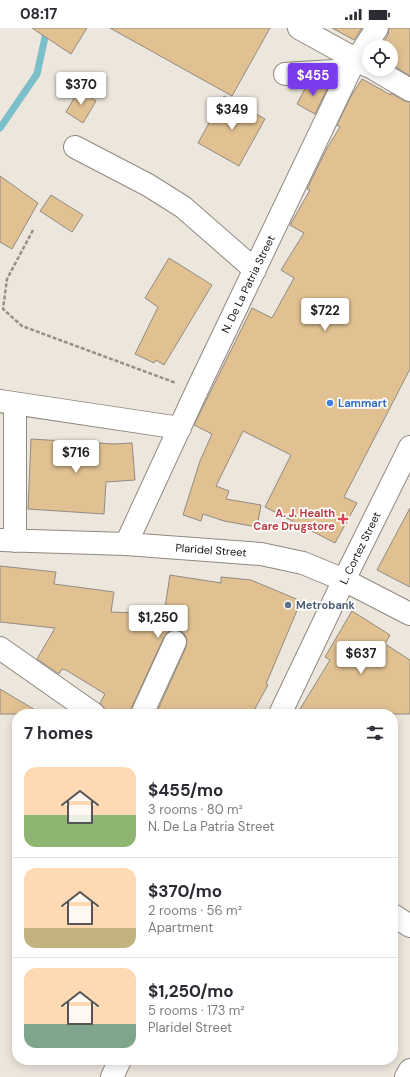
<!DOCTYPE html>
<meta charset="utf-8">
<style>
:root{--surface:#fff;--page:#f7f7f7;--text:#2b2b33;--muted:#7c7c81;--line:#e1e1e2;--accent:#7c3aed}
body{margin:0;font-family:"DM Sans",sans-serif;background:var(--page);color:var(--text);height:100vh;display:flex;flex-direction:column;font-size:15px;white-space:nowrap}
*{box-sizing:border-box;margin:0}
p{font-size:13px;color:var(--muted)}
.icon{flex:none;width:22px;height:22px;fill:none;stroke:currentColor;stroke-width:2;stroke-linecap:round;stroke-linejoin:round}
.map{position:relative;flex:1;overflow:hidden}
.panel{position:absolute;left:12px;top:681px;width:386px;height:356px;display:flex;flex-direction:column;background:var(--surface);border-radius:16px;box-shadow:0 2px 10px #0003}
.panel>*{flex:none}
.buttons{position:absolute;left:362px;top:12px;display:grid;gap:8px}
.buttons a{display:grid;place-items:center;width:36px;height:36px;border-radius:50%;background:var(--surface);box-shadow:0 2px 10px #0003;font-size:20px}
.price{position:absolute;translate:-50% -34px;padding:0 9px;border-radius:4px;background:#fff;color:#222;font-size:13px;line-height:26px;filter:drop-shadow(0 1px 2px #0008)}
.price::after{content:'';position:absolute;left:50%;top:24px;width:12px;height:9px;margin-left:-6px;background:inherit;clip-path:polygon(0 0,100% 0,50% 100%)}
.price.selected{background:var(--accent);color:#fff}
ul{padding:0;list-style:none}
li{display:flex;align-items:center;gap:12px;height:100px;padding:0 12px}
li+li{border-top:1px solid var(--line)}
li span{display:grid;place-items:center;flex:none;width:112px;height:80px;border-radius:12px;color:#555}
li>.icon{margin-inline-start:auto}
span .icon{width:48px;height:48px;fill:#fffc;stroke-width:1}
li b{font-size:17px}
h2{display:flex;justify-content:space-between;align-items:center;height:48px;padding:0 12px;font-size:17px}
.status{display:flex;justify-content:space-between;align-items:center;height:28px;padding:0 20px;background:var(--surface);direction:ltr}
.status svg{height:11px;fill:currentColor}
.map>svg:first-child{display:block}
</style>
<div class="status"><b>08:17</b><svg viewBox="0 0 49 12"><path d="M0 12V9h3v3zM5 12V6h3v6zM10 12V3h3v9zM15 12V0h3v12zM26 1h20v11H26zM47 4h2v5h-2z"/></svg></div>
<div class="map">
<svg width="410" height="1049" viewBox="0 0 410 1049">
<rect width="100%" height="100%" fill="#ede6dc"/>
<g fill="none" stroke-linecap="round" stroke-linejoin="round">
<path stroke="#7abfca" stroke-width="7" d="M0,100l37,-54 10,-46"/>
</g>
<path fill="#e1c192" stroke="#928b82" d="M32,0h55l-16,26z
M110,0h160l-38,68z
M332,0h30l-8,12z
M389,0h21v48l-19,-12v-17h-11l8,-12z
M362,51l29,16v-2l13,8 6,1v267l-66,128 13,6 -22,40 -70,-36 26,-52 -48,-24 -27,55 13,5 -3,8 35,6 -4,22 -33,-6 -21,-7 -2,7 -18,-6 17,-54 12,-27 -18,-9 58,-117 20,10 22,-40 -13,-8 23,-37 -14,-8 20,-35 -3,-1 19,-39 14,-23 -3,-2 13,-27z
M324,56l4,3 -13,27 -18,-10 10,-19z
M79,62l17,11 -13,22 -17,-11z
M224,68l41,23 -26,47 -41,-23z
M0,148l38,27 -26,46 -12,-7z
M51,167l32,20 -11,17 -32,-21z
M169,230l43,27 -48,80 -8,-5 -2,3 -19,-9 23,-47 -13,-9z
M31,411l83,5 18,-1 3,37 -29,2 -2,32 -76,-5z
M410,480v79l-33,-17z
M0,538l56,6 -2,12 60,8 -3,20 53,2 6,-39 51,8v-6l30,3 50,21 -35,83 2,1 -16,29h-96l30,-67 1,-7 -2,-5 -4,-4 -7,-1 -6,2 -4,5 -33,72 -1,5h-17l-7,-3 -6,-8 5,-9 -39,-24 -4,-1 -3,5 -22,-15 18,-31 -55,-6z
M352,583l38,24 -5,9 25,16v54h-113l33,-54 -5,-3z
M0,661l42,25h-42z"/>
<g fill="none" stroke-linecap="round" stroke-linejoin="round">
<defs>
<path id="minor" d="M299,0l69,38
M374,41l36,21
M285,46l65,-4
M75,119l73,38 35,22 72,63
M0,373l180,27
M15,376v137
M0,512l126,4 135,10 42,9 41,17 66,34
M126,516l71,-154 153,-320 27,-42
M0,620l94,66
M142,686l33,-72
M280,686l64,-134 66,-133
M393,887l17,11
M112,1049l8,-17
M406,1049l4,-7"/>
</defs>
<use href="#minor" stroke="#908980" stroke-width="24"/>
<path stroke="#959088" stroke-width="2.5" stroke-dasharray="4 2" stroke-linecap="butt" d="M33,202l-26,49 -4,30 19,17 154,57"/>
<use href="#minor" stroke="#fff" stroke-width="22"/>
</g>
<circle fill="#3f7fe0" stroke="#fff" stroke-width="1.5" cx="330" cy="375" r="4"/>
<path fill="#e0444e" stroke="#fff" stroke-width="1.5" d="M341 485h4v4h4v4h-4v4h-4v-4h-4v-4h4z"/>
<circle fill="#5c6f8a" stroke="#fff" stroke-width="1.5" cx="288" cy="577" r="4"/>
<g text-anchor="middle" stroke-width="3.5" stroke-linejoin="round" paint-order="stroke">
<g font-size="11" fill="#14120e" stroke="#fff">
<text transform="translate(248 256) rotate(-64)" y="4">N. De La Patria Street</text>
<text transform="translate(360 520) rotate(-64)" y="4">L. Cortez Street</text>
<text transform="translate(211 522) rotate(4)" y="4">Plaridel Street</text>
</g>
<g font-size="11" font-weight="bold" fill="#366cbe" stroke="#fff" text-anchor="start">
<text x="338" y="379">Lammart</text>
</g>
<g font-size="11" font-weight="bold" fill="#be3a42" stroke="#fff" text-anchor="end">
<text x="335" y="489">A. J. Health<tspan x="335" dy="13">Care Drugstore</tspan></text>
</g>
<g font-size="11" font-weight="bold" fill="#4e5e75" stroke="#fff" text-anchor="start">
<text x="296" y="581">Metrobank</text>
</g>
</g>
</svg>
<div class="buttons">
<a><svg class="icon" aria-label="locate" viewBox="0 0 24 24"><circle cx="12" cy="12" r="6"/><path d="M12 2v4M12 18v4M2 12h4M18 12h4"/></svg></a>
</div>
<b class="price selected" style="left:313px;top:69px">$455</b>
<b class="price" style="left:81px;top:78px">$370</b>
<b class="price" style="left:232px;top:103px">$349</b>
<b class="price" style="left:325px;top:304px">$722</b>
<b class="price" style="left:76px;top:446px">$716</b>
<b class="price" style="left:158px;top:611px">$1,250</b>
<b class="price" style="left:361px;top:647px">$637</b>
<section class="panel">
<h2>7 homes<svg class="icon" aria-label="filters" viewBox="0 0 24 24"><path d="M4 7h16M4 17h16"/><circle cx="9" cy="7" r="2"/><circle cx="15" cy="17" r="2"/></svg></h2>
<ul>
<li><span style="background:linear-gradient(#ffd9b3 60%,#8fb573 0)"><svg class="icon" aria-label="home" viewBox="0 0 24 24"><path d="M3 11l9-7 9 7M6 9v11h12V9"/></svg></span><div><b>$455/mo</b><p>3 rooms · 80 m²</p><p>N. De La Patria Street</p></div></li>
<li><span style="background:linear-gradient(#ffd9b3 75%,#c2b280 0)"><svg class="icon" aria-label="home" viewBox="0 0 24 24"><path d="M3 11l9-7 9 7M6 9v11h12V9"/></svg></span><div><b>$370/mo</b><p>2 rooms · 56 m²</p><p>Apartment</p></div></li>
<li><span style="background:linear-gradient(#ffd9b3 70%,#7fa58c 0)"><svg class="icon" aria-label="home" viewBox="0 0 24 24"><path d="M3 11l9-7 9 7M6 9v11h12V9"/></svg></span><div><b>$1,250/mo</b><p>5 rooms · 173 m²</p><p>Plaridel Street</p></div></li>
</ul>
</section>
</div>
